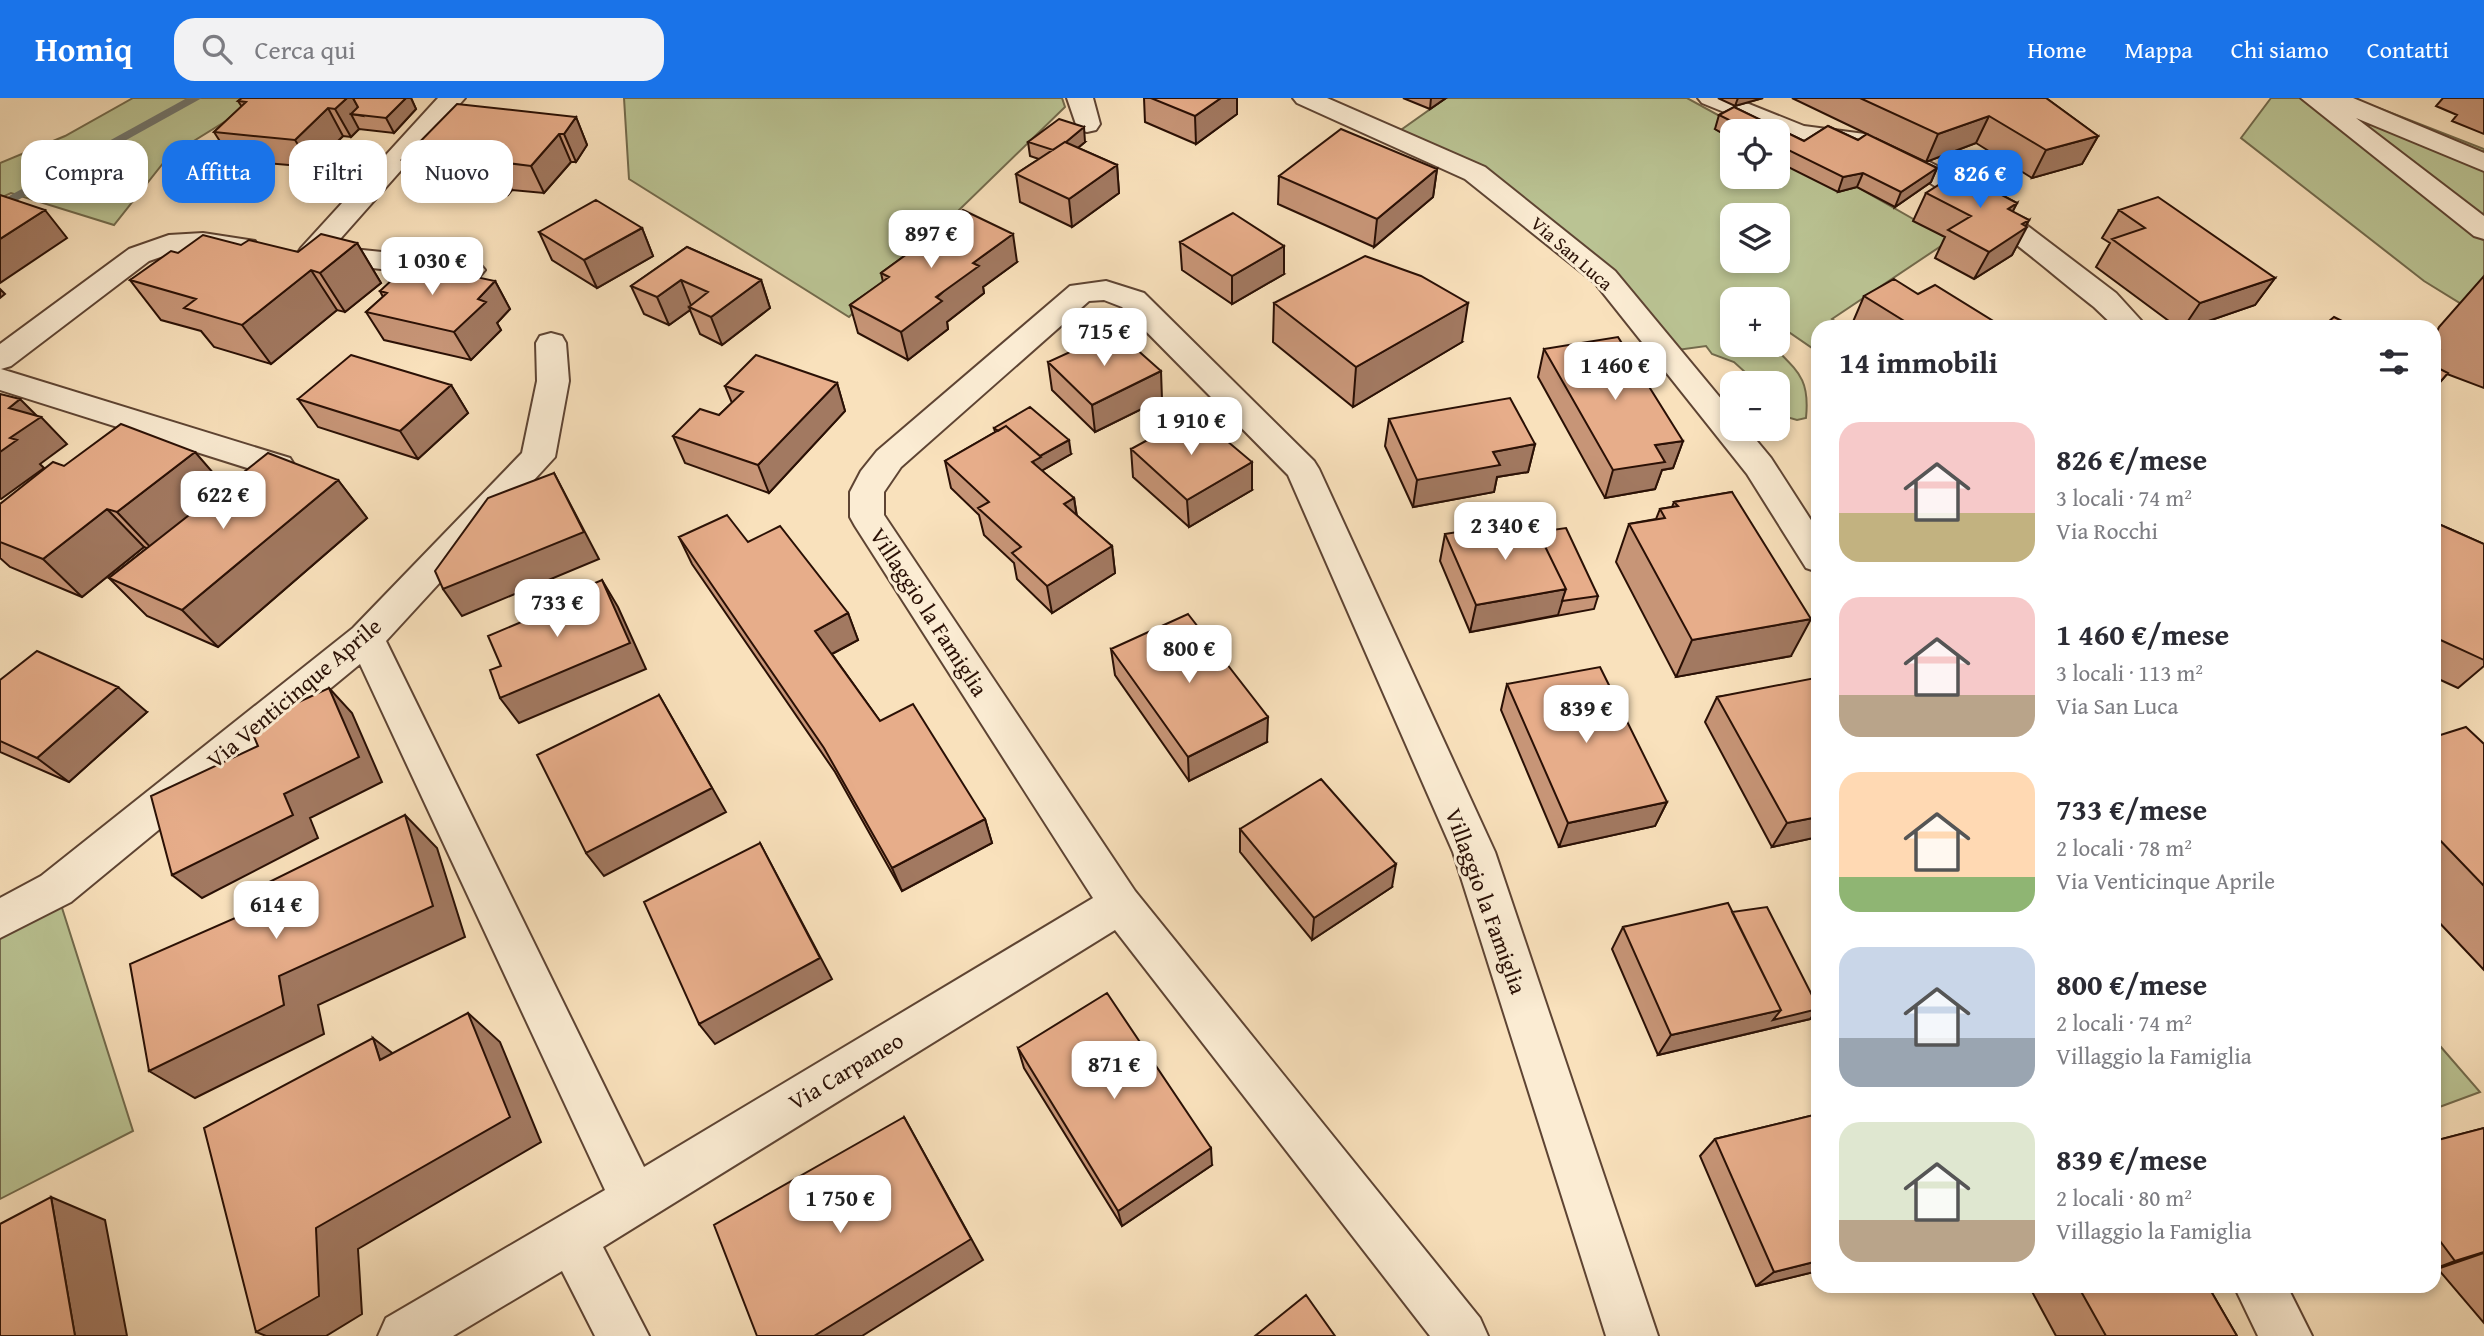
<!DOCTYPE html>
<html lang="it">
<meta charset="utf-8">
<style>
:root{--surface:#fff;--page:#f2f2f3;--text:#2b2b33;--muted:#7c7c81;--accent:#1a73e8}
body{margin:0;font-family:"Gentium Book Plus",serif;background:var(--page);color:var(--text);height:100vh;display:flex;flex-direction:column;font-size:26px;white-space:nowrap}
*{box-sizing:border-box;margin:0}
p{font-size:23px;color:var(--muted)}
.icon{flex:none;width:38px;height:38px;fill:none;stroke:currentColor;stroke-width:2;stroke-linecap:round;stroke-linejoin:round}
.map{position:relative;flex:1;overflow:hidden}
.drawer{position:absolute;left:1811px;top:222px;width:630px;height:973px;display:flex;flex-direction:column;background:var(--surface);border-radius:21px;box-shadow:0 4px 10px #0003}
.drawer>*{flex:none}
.top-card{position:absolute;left:21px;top:42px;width:665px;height:63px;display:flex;gap:14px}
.tools{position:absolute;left:1720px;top:21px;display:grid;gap:14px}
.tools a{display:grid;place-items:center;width:70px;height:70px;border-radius:14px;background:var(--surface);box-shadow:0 4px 10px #0003;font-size:35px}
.price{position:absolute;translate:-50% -60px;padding:0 16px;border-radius:14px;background:#fff;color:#222;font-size:23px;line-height:46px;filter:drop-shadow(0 2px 4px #0008)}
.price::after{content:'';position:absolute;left:50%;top:42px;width:21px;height:16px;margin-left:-10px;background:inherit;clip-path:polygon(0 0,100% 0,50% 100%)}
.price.current{background:var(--accent);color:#fff}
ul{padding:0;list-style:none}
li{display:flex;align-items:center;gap:21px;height:175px;padding:0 28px}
li span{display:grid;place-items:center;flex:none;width:196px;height:140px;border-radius:21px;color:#555}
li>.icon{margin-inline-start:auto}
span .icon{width:84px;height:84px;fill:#fffc;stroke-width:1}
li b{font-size:30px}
h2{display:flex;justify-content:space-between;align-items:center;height:84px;padding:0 28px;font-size:30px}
.tag{padding:0 24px;border-radius:21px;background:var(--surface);box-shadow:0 4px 10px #0003;font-size:24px;line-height:63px}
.tag.current{background:var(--accent);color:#fff}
header{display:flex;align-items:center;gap:42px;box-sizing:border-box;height:98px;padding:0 35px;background:var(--accent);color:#fff}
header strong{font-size:33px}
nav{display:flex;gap:38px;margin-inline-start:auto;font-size:24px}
.search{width:490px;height:63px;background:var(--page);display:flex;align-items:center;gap:18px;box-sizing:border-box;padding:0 24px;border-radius:21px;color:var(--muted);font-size:26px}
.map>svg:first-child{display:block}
</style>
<header>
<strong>Homiq</strong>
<div class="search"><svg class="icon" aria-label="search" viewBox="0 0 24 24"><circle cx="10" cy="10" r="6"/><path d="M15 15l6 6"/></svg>Cerca qui</div>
<nav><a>Home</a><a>Mappa</a><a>Chi siamo</a><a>Contatti</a></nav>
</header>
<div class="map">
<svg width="2484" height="1238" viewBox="0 0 2484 1238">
<rect width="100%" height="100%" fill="#f9e1bc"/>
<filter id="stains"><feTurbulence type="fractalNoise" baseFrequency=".00286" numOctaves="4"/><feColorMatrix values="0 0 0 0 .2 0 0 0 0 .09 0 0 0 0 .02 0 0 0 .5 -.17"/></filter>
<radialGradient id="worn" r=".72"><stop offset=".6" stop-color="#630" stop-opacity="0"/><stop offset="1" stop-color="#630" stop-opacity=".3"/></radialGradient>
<path fill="#bac393" stroke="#726a4c" stroke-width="2" fill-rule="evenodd" d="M133,0h130l-95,59 -54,68 -103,-32 -11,5v-35l65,-27z
M624,0h438l3,9 -216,210 -220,-138z
M1446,0h241l42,23 -14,8 17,10v38h46v-15l79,25 93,53 -118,79 11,8h-25v25l-28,-19 -12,-4v-30h-46v46h40c26,27 38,33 34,73l-9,2 -14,-4 -5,-8v-25h-21l-23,-21 -22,-8 -6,-8 -36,5 -65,-74 -207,-145zM1732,117h46v46h-46z
M2271,0h45l60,9 108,42v169l-60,-37 -183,-143z
M56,791l77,242 -133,68v-280z
M2434,941l46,53 -46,17z"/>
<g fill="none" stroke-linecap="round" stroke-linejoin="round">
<path fill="#717770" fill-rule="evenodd" d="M187,0h15l-202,112v-9z"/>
<defs>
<path id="street" d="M438,0h27l-132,149 137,14 10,3 5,6 -5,6 -10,3 -169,-19 -4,-6 4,-6z
M1067,0h26l7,26 -4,6 -9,2 -9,-2z
M1293,0h34l158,69 130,104 117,141v17h15l24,29 47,73v41l-12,-4 -59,-94 -152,-191 -130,-104 -168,-76z
M1698,0h36l70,28 76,10 95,50 141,107 31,34h-32l-21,-20c-72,-57 -142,-121 -227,-157 -26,-10 -60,-5 -89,-16v-3h-7l-69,-28z
M2301,0h52l131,55v18l-128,-53 128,98v23l-10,-3z
M203,135l52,8 4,6 -4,6c-17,4 -33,-1 -50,-2 -20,-1 -37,3 -56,10l-138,105 -10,3 289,89 5,8 -5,8 -12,4 -12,-4 -266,-84v-46l129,-95 40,-14z
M1106,183l38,12 170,168 5,8 176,383 163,484h-52l-153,-484 -165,-377 -166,-168 -18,-7 -15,1 -188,166 -17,25v23l251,376 345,427 8,18h-58l-315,-406 -512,317 46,89h-54l-33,-65 -109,65h-75l8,-18 219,-128 -245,-526 -289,238 -71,36v-40l41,-22 312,-248 169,-175 15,-72 -1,-38 4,-7 11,-3 11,3 4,7 3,38 -14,76 -169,184 258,526 449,-269 -238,-372 -5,-9v-25l11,-21 16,-20 193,-165z
M2234,1188h53l25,50h-54z"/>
</defs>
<use href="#street" stroke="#5e4433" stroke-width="4"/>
<use href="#street" fill="#fbecd3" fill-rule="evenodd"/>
</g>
<path fill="#c79577" stroke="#2a1005" stroke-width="2" d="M242,0h169l5,11 -22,24 -35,-4 -8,8 -8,-1 -31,31 -80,-7 -18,-28 28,-25 -4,-6z
M1144,0h93v16l-41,30 -51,-22z
M1403,0h43l-16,11z
M1718,0h45l-28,8z
M1792,0h254l52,38 -16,28 -50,14 -56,-35 -50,19 -51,-24 62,30 -6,14 -36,25 -38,-20 -19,5 -60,-30v-31h-46v8l-17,-10 4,-14 15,-8 70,34 24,-15 30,14 9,-6z
M2443,0h41v36l-32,-13 5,-6 -21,-9z
M576,19l11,28 -11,17h-5l-27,31 -32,-3 -4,5 -38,-4 -8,8 -45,-11 -15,-28z
M1028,44h57l-7,6 39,17 2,28 -47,34 -52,-25 -4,-28 23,-15 -9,-3z
M1437,71l-4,28 -59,50 -96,-43 1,-28z
M1926,95h72l19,10 -5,9 17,8 -17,35 -38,24 -39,-21 10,-21 -32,-16z
M2119,112l156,68 -20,27 -64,22h-14l-81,-60 14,-24 -8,-5z
M642,130l11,28 -56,32 -45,-28 -13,-28z
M920,142l97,22 -34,25 1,6 -37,29 1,7 -40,31 -50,-27 -8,-28 33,-23 -2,-9 40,-29z
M1180,144l104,32 -52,30 -50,-34z
M357,145l24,40 -36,29 -8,-2 -66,54 -57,-17 -13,-16 -40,-11 -31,-40 48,-27 63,-8 57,7z
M687,149l74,33 9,28 -48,37 -22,-11 -10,-24 -21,15 -25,-11 -13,-28z
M2484,178v112l-37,-14 -13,15v-26l6,-13 -6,-3v-9l5,-11z
M495,183l15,28 -13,14 4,7 -30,30 -87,-20 -18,-28 17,-15 -3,-6z
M1918,196l78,33h-139l-5,-3 12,-28z
M1274,205l188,39 -109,65 -80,-65z
M1544,251l139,92 -10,27 -11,2 -7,19 -50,9 -67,-121z
M1048,264l114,37 -67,33 -43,-42z
M837,285l8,28 -76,82 -84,-30 -12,-27 46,-21 13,-12 -7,-17z
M451,287l17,28 -50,46 -100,-32 -20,-28z
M1389,321l146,25 -7,28 -31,5 -3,15 -81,15 -28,-61z
M994,330l77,26 -28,16v2l31,26 3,18 35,30 3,27 -63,40 -35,-34 -3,-16 -30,-28 -5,-20 -28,-27 -6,-27 50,-29z
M1131,351l121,41 -63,37 -56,-50z
M64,368l161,21 113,-7 29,38 -149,129 -71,-31 -38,-38 38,-30 -3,-1 -62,50 -72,-30 -10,-9v-54z
M1732,394l59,164 -115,21 -60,-115 13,-38 27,-5 4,-10 12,-2 2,-5z
M2434,424l50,22v122l-26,22 -24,-11z
M1538,434l60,64 -4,13 -124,23 -30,-71 5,-27z
M679,439l69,5 100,71 10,27 -26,14 48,67 105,98 7,24 -90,48 -67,-119 -143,-208z
M1111,551l156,93 -78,39 -74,-106z
M0,582l147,32 -78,70 -69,-30z
M1818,585v154l-46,10 -67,-125 12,-25z
M1507,586l160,118 -12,24 -96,21 -58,-137z
M2434,639l50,7v226l-50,-53z
M1240,731l152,58 -80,53 -72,-88z
M1732,814l78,107 -152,36 -46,-106 11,-22z
M1018,950l194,117 -90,61 -98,-158z
M1818,1016v157l-62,15 -56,-130 15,-17z
M2484,1030v195l-46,-54 -4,1v-129z
M2029,1188h179l29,50h-181z"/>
<path fill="#a27961" stroke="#2a1005" stroke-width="2" d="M347,0h6l10,18 -12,-2 8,15 -8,8 -16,-28z
M406,0h5l5,11 -22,24 -8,-15z
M1221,0h16v16l-41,30 -1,-28z
M1431,0h15l-16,11z
M1738,0h25l-28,8z
M328,10l15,28 -31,31 -17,-27z
M1989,18l-13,27 -50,19 12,-28z
M576,19l11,28 -11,17 -12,-28z
M1084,29l1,15 -28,23 -2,-14z
M559,36l12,28 -27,31 -13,-27z
M2098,38l-16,28 -50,14 14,-28z
M499,64l13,28 -4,5 -14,-27z
M455,65l15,28 -8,8 -14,-28z
M1117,67l2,28 -47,34 -3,-28z
M1937,70l-6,14 -36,25 6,-15z
M1437,71l-4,28 -59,50 3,-28z
M1863,75l-6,14 -19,5 5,-15z
M2017,105l-14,28 5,-22z
M45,112l22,28 -67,45v-44z
M2029,122l-5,9 3,-2 -15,28 -38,24 15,-27 33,-28z
M642,130l11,28 -56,32 -13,-28z
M1013,136l4,28 -34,25 1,6 -37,29 1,7 -40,31 -7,-28 72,-69z
M357,145l24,40 -36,29 -25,-39z
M1284,148v28l-52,30v-28z
M311,172l26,40 -66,54 -29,-39z
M2275,180l-20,27 -64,22h-7l16,-24z
M681,182l11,28 -3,-1 1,3 -21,15 -12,-28z
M761,182l9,28 -48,37 -11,-28z
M495,183l15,28 -13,14 4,7 -30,30 -17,-28 24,-33z
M0,191l5,5 -5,4z
M1468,205l-6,39 -109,65 3,-40z
M1161,273l1,28 -67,33 -3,-27z
M837,285l8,28 -76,82 -11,-28z
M451,287l17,28 -50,46 -18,-28z
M20,301l19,19 2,-1 26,27 -27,20 4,4 -43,31 -1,-1v-46l9,-44z
M1069,342l2,14 -28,16 3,14 -14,-24z
M1683,343l-10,27 -11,2 -7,19 -50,9 8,-28 42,-25z
M1535,346l-7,28 -31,5 -3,15 -81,15 4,-27 76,-28z
M195,354l33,38 -75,60 -36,-38z
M1252,364v28l-63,37 -2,-27z
M554,375l45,86 -137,57 -19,-27z
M338,382l29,38 -149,129 -36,-37z
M1074,400l4,28 -14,-22z
M107,411l37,38 -62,50 -39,-38z
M1112,448l3,27 -63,40 -5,-27z
M602,482l16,27 28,62 -127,54 -19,-25z
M1566,491l-8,26 -88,17 6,-27z
M848,515l10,27 -32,17 -11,-26z
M1811,521l-20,37 -115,21 16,-37z
M118,589l29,25 -78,70 -32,-24z
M329,590l23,25 30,69 -72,36 8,20 -116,60 -30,-23 112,-81z
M659,597l67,117 -122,64 -18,-23z
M1268,619l-1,25 -78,39 -1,-24z
M1667,704l-12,24 -96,21 9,-24z
M405,717l32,33 28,89 -147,68 6,29 -129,64 -46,-27 130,-95z
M1818,719v20l-46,10 15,-24z
M985,721l7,24 -90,48 -10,-23z
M760,745l72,136 -117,65 -16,-20z
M1396,766l-4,23 -80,53 2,-22z
M1818,911l-8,10 -152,36 13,-20 110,-25z
M468,915l32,29 41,100 -183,107 4,65 -36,22h-60l-10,-4 60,-104z
M373,940l36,28 -29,-6z
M904,1019l79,143 -121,76h-48z
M1211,1050l1,17 -90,61 -4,-15z
M51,1099l54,23 22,116h-52z
M2484,1155l-50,17v-1l21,-8z
M1818,1163v10l-62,15 18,-14z"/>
<path fill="#e7ad8a" stroke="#2a1005" stroke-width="2" d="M242,0h105l-12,11 -7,-1 -33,32 -81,-8 32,-30 -8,-1z
M353,0h53l-20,20 -35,-4 7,-7z
M1151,0h70l-26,18z
M1860,0h186l52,38 -52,14 -57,-34 -51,18z
M457,6l119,13 -12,17h-5l-28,32 -32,-4 -5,6 -39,-5 -7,8 -46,-11z
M1734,9l70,34 24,-15 30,14 9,-6 70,34 -36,24 -38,-19 -20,4 -65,-32v-14h-27l-32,-16z
M1059,21l25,8 -18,15h-1l-12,8 -25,-8z
M1341,31l96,40 -60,50 -98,-43z
M1065,44l52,23 -48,34 -53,-25z
M1965,70l36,19 -7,4 23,12 -9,6 21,11 -7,4 5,3 -38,25 -41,-22 23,-14 -45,-23z
M0,97l45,15 -45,29z
M2158,99l117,81 -75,25 -88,-64 33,-11 -26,-18z
M596,102l46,28 -58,32 -45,-28z
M963,112l50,24 -40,29 6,3 -43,31 6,4 -41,31 -51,-27 39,-28 -8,-4 41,-30 -2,-3z
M1233,115l51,33 -52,30 -52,-34z
M321,136l36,9 -37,30 -9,-3 -69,55 -58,-17 12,-9 -66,-19 41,-29 7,2 25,-18 38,10 8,-5 49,12z
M687,149l74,33 -50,37 -22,-10 19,-15 -27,-12 -24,17 -26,-11z
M1365,158l56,20 47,27 -112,64 -82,-64z
M410,165l85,18 -17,18 8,3 -32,30 -88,-20 21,-19 -7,-2z
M1894,181l24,15 17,-9 63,39 -6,3h-78l-50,-31z
M2334,219l20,10h-32z
M1116,233l45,40 -69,34 -44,-43z
M1618,239l65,104 -28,4 10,17 -52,8 -69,-121z
M351,257l100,30 -51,46 -102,-32z
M756,257l81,28 -79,82 -85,-29 27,-27 19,6 24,-23 -18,-6z
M2434,268l14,7 -14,16z
M0,296l20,5 -11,9 32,9 -31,21 7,2 -17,12z
M1510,300l25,46 -42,8 7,13 -83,15 -28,-61z
M1030,309l39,33 -29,16 -34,-30 -8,5 -4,-3z
M1195,316l57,48 -65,38 -56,-51z
M121,326l74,28 -78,60 -10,-3 -64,50 -43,-17v-38l53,-42 11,4z
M1006,328l35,31 -9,5 42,36 -10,6 48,42 -65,40 -35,-33 9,-6 -43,-39 11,-6 -44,-41z
M268,355l70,27 -156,130 -73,-32z
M554,375l30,59 -141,57 -8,-18 53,-73z
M1732,394l79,127 -119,21 -63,-116 36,-6 -5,-9 18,-3 -4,-4z
M727,417l21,27 32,-16 68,87 -33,18 65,90 33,-17 72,115 -93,49 -68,-120 -145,-211z
M1532,422l34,69 -90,16 -31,-71z
M2434,424l50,22v116l-50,-23z
M1566,430l32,68 -36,5 4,-12 -28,-57z
M602,482l28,63 -130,55 -10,-28 11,-4 -13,-30 43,-18 -3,-7z
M1188,516l80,103 -80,40 -77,-108z
M37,553l81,36 -81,71 -37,-17v-61z
M1600,569l67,135 -99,21 -61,-139z
M1815,580l3,5v134l-31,6 -70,-126z
M329,590l30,69 -75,37 9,21 -121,60 -21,-79 107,-50 -9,-21z
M659,597l53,93 -126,65 -49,-98z
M2466,629l18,17v142l-50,-52v-97z
M1321,681l75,85 -82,54 -74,-89z
M405,717l28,91 -154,70 5,29 -135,66 -19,-107 135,-59 -4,-19z
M760,745l60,115 -121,66 -55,-122z
M1728,805l53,107 -110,25 -48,-108z
M1767,809l51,100v2l-45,11 8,-10 -49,-98z
M1107,895l104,155 -93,63 -100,-163z
M468,915l42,104 -194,111 3,68 -63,36 -52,-204 169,-90 7,22z
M1818,1016v147l-44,11 -59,-133z
M904,1019l67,122 -157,97h-57l-43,-111z
M2484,1030v124l-29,9 -21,-28v-92z
M51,1099l24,139h-75v-112z
M2078,1188h130l29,50h-131z
M1306,1197l29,41h-80z"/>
<g text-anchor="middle" stroke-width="6" stroke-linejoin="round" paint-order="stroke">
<g font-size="19" fill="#2a1005" stroke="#fbecd3">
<text transform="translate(1572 155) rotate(41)" y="7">Via San Luca</text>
</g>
<g font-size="23" fill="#2a1005" stroke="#fbecd3">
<text transform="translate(929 514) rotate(57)" y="8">Villaggio la Famiglia</text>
<text transform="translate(294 595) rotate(-40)" y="8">Via Venticinque Aprile</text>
<text transform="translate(1486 803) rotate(70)" y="8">Villaggio la Famiglia</text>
<text transform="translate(846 973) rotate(-31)" y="8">Via Carpaneo</text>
</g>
</g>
<rect width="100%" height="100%" filter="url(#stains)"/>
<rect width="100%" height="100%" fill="url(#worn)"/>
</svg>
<div class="tools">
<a><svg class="icon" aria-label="locate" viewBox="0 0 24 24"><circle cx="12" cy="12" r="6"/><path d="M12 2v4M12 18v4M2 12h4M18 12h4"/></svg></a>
<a><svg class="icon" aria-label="layers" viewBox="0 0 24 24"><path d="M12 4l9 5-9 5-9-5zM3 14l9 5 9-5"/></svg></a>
<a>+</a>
<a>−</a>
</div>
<b class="price current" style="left:1980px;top:112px">826 €</b>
<b class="price" style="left:931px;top:172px">897 €</b>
<b class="price" style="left:432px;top:199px">1 030 €</b>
<b class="price" style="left:1104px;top:270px">715 €</b>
<b class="price" style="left:1615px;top:304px">1 460 €</b>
<b class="price" style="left:1191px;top:359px">1 910 €</b>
<b class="price" style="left:223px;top:433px">622 €</b>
<b class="price" style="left:1505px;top:464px">2 340 €</b>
<b class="price" style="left:557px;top:541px">733 €</b>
<b class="price" style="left:1189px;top:587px">800 €</b>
<b class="price" style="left:1586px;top:647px">839 €</b>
<b class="price" style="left:276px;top:843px">614 €</b>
<b class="price" style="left:1114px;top:1003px">871 €</b>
<b class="price" style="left:840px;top:1137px">1 750 €</b>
<div class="top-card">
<a class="tag">Compra</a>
<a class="tag current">Affitta</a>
<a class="tag">Filtri</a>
<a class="tag">Nuovo</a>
</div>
<section class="drawer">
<h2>14 immobili<svg class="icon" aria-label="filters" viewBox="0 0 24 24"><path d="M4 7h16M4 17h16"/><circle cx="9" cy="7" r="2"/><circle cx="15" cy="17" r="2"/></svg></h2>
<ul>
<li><span style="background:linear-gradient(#f6c9c9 65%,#c2b280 0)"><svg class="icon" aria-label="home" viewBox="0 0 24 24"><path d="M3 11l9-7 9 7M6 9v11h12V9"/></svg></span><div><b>826 €/mese</b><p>3 locali · 74 m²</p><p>Via Rocchi</p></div></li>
<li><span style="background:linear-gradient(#f6c9c9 70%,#b9a48a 0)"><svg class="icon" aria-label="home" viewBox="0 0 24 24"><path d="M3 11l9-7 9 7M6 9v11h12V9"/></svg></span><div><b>1 460 €/mese</b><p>3 locali · 113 m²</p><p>Via San Luca</p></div></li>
<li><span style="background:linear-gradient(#ffd9b3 75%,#8fb573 0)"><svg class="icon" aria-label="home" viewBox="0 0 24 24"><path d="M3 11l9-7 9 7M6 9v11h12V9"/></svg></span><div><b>733 €/mese</b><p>2 locali · 78 m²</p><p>Via Venticinque Aprile</p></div></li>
<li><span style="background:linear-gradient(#c9d6e8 65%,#9aa5b1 0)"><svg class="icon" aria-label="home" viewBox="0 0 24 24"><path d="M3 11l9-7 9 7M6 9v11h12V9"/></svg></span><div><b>800 €/mese</b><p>2 locali · 74 m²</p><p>Villaggio la Famiglia</p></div></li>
<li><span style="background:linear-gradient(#dfe7d0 70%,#b9a48a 0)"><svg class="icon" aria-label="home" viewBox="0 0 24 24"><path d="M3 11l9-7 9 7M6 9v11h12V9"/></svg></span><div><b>839 €/mese</b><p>2 locali · 80 m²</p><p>Villaggio la Famiglia</p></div></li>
</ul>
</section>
</div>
